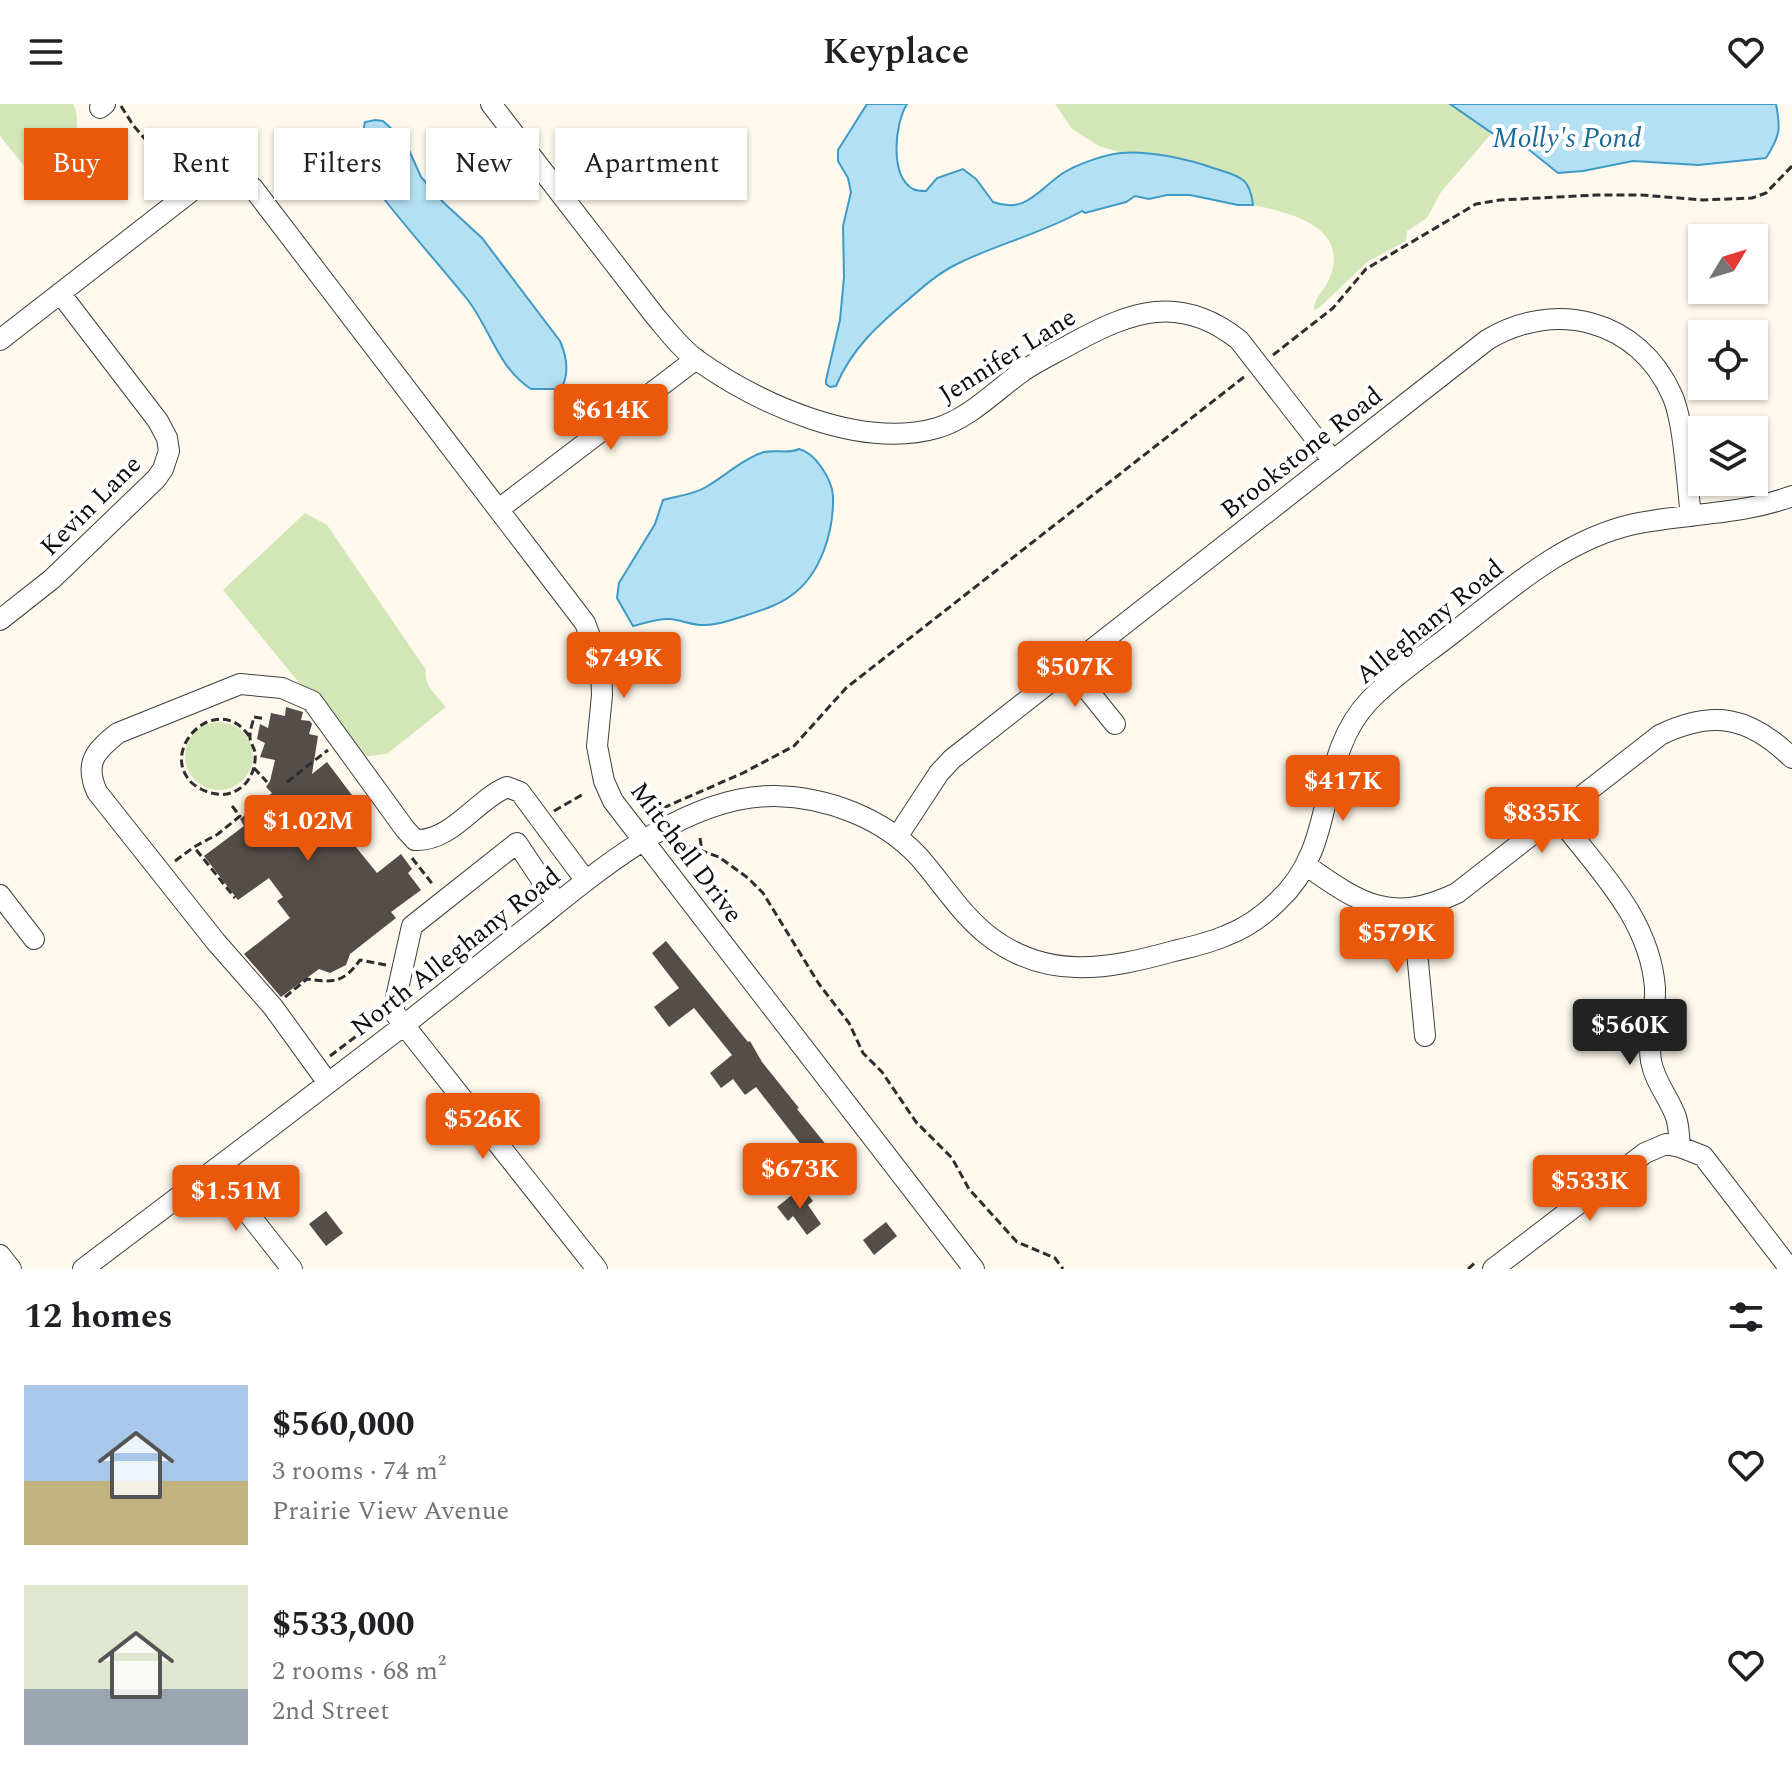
<!DOCTYPE html>
<meta charset="utf-8">
<style>
:root{--surface:#fff;--page:#f6f6f6;--text:#202124;--muted:#757577;--accent:#ea580c}
body{margin:0;font-family:Spectral,serif;background:var(--page);color:var(--text);height:100vh;display:flex;flex-direction:column;font-size:30px;white-space:nowrap}
*{box-sizing:border-box;margin:0}
p{font-size:26px;color:var(--muted)}
.icon{flex:none;width:44px;height:44px;fill:none;stroke:currentColor;stroke-width:2;stroke-linecap:round;stroke-linejoin:round}
.map{position:relative;height:1165px;overflow:hidden}
.panel{display:flex;flex-direction:column;background:var(--surface);flex:1}
.panel>*{flex:none}
.hud{position:absolute;left:24px;top:24px;width:800px;height:72px;display:flex;gap:16px}
.needle{width:52px;rotate:52deg}
.fabs{position:absolute;left:1688px;top:120px;display:grid;gap:16px}
.fabs a{display:grid;place-items:center;width:80px;height:80px;border-radius:0px;background:var(--surface);box-shadow:0 2px 6px #0004;font-size:40px}
.price{position:absolute;translate:-50% -68px;padding:0 18px;border-radius:8px;background:var(--accent);color:#fff;font-size:26px;line-height:52px;filter:drop-shadow(0 2px 4px #0008)}
.price::after{content:'';position:absolute;left:50%;top:48px;width:24px;height:18px;margin-left:-12px;background:inherit;clip-path:polygon(0 0,100% 0,50% 100%)}
.price.on{background:#222;color:#fff}
ul{padding:0;list-style:none}
li{display:flex;align-items:center;gap:24px;height:200px;padding:0 24px}
li span{display:grid;place-items:center;flex:none;width:224px;height:160px;border-radius:0px;color:#555}
li>.icon{margin-inline-start:auto}
span .icon{width:96px;height:96px;fill:#fffc;stroke-width:1}
li b{font-size:34px}
h2{display:flex;justify-content:space-between;align-items:center;height:96px;padding:0 24px;font-size:34px}
.pill{padding:0 28px;border-radius:0px;background:var(--surface);box-shadow:0 2px 6px #0004;font-size:28px;line-height:72px}
.pill.on{background:var(--accent);color:#fff}
header{display:flex;justify-content:space-between;align-items:center;height:104px;padding:0 24px;background:var(--surface);font-size:36px;font-weight:600}
.map>svg:first-child{display:block}
</style>
<header><svg class="icon" aria-label="menu" viewBox="0 0 24 24"><path d="M4 6h16M4 12h16M4 18h16"/></svg>Keyplace<svg class="icon" aria-label="heart" viewBox="0 0 24 24"><path d="M12 20l-8-8c-3-5 5-10 8-4 3-6 11-1 8 4z"/></svg></header>
<div class="map">
<svg width="1792" height="1165" viewBox="0 0 1792 1165">
<rect width="100%" height="100%" fill="#fef9ec"/>
<path fill="#d3e6b8" d="M0,0h73c7,12 2,24 6,37l-46,36 -33,-41z
M1055,0h395l42,29 -51,59 -14,26 -20,13 -1,10 -39,21 -48,46 -5,2c0,-13 12,-21 16,-33 20,-51 -42,-65 -77,-72l-2,-15 -8,-12 -55,-19 -65,-6 -24,-7 -27,-17z
M305,409l22,12 99,145c-3,15 11,26 20,37l-59,47 -27,3 -137,-167z
M185 652a34 34 0 1 1 68 0a34 34 0 1 1-68 0Z"/>
<path fill="#b4e0f3" stroke="#3f9ac6" stroke-width="2" d="M867,0h40c-12,19 -18,71 6,85 4,2 9,2 13,2l11,-13 26,-9 13,10 17,23c33,12 45,-12 70,-29 15,-9 40,-18 58,-20 25,-3 68,6 92,15 25,8 37,8 40,37h-15l-48,-10h-23l-18,4 -14,-3 -9,6 -41,11 -3,-2c-39,22 -82,32 -123,52 -19,9 -34,22 -50,36 -31,26 -57,49 -73,87l-6,1 -4,-3v-4l14,-60 4,-43 -1,-51 8,-34 -3,-14 -10,-17v-11z
M1450,0h326c5,25 4,32 -10,54l-68,7 -65,-4 -50,10 -25,2 -35,-28 -31,-12z
M375,16l8,1 22,20 16,36 22,25 39,36 78,103c7,16 10,32 1,48h-30c-33,-21 -41,-61 -64,-90 -31,-38 -64,-75 -94,-114 -14,-22 -13,-38 -8,-63z
M799,345c17,4 33,31 34,47 1,35 -12,78 -41,99 -13,10 -30,15 -45,20 -13,4 -27,10 -41,10 -13,1 -24,-5 -36,-6 -12,-1 -25,4 -37,7l-16,-28 2,-15 36,-59 8,-24c14,-4 30,-5 43,-13 18,-10 35,-27 55,-34 12,-5 25,2 38,-4z"/>
<path fill="#544d49" d="M286,603l17,5 -2,8 9,1 2,3 -3,10 9,2 -6,38 15,-12 34,45 -23,18 39,48 24,-19 11,15 -4,4 13,17 -30,22 5,6 -46,36 -4,11 -16,8 -11,-4 -38,28 -37,-43 46,-36 -13,-17 6,-4 -14,-19 -31,22 -34,-44 40,-30 -4,-7 32,-26 -6,-6 4,-6 5,-21 -15,-3 5,-14 -8,-4 3,-15 8,4 3,-15 14,3z
M666,837l82,101 2,-1 12,21 37,46 -2,1 44,54 -24,19 -12,-15 8,-7 -57,-73 -11,8 -12,-16 -12,9 -11,-15 22,-18 -38,-47 -25,19 -15,-20 25,-19 -27,-35z
M802,1083l11,14 -5,4 13,19 -14,11 -14,-19 -5,5 -11,-14z
M326,1107l17,22 -17,13 -17,-22z
M886,1118l11,14 -23,19 -11,-15z"/>
<g fill="none" stroke-linecap="round" stroke-linejoin="round">
<defs>
<path id="minor" d="M491,0l164,212c13,15 26,33 42,44 62,44 163,90 240,68 33,-10 58,-37 86,-57 15,-10 32,-18 48,-27 60,-33 109,-51 168,-4l94,121
M100,4l5,-4
M0,236l202,-157c19,-9 34,-9 51,5l332,435 16,43 1,29 -5,51 7,35 9,20 361,468
M499,405l197,-150
M0,516l52,-41 104,-100 7,-10 6,-18 -2,-13 -9,-17 -98,-128
M1069,563l46,57
M1557,712c40,52 93,103 98,172 1,24 -8,49 -4,73 4,22 18,36 25,56 3,9 3,20 4,30l23,9 87,113
M897,733l42,-64 13,-14 535,-419c68,-41 151,-21 185,55 12,26 15,89 19,121
M1307,762c55,39 85,58 150,27l203,-158c54,-26 90,-18 132,23
M0,791l34,44
M557,799l-40,-60 -105,83 -19,85 204,258
M1413,806l12,126
M328,979l-55,-76 -57,-65 -119,-150c-13,-29 -2,-41 21,-59l122,-49 42,4 30,13 93,128 10,11c36,2 61,-40 92,-53l13,5 66,89
M214,1066l78,99
M0,1151l11,14
M83,1165c106,-80 211,-159 316,-240 45,-35 89,-71 134,-106 66,-53 153,-128 242,-127 52,1 108,22 144,61 23,26 43,59 71,80 58,44 119,32 184,14 17,-4 35,-8 51,-15 21,-8 38,-20 53,-35 62,-57 36,-142 91,-200 25,-26 56,-46 84,-68 56,-43 110,-93 181,-109 53,-11 108,-9 158,-28
M1493,1165l152,-116 21,-9 14,3"/>
</defs>
<use href="#minor" stroke="#3f3f3f" stroke-width="22"/>
<path stroke="#2e2e2e" stroke-width="3" stroke-dasharray="8 4" stroke-linecap="butt" d="M121,2l12,19 31,36 -1,13 5,11
M1273,251l60,-47 33,-39 110,-65 24,-4 96,-5h45l62,5 49,-2 14,-5 26,-27
M249,632c-31,-46 -92,13 -57,47 9,8 24,13 35,11 19,-4 30,-22 28,-42 -1,-5 -6,-11 -5,-17 0,-5 3,-13 4,-18l12,2
M254,664l13,14
M287,678l41,-32
M232,702l8,10 -22,18 -24,13 41,51
M663,704l80,-35 51,-27 52,-58 398,-311
M554,707l31,-18
M700,734l2,13
M677,738l42,15 29,21 15,15 56,91 30,39 14,30 19,19 34,50 36,36 17,31 48,53 38,16 8,11
M412,754l22,28
M175,757l19,-14
M285,893l22,-18c27,4 36,4 53,-19l26,5
M330,952l49,-37
M1468,1165l9,-8"/>
<use href="#minor" stroke="#fff" stroke-width="20"/>
</g>
<g text-anchor="middle" stroke-width="8" stroke-linejoin="round" paint-order="stroke">
<g font-size="26" fill="#0c0c0c" stroke="#fff">
<text transform="translate(1007 251) rotate(-32)" y="9">Jennifer Lane</text>
<text transform="translate(1301 348) rotate(-38)" y="9">Brookstone Road</text>
<text transform="translate(90 401) rotate(-45)" y="9">Kevin Lane</text>
<text transform="translate(1429 517) rotate(-39)" y="9">Alleghany Road</text>
<text transform="translate(687 748) rotate(53)" y="9">Mitchell Drive</text>
<text transform="translate(455 847) rotate(-38)" y="9">North Alleghany Road</text>
</g>
<g font-size="28" font-style="italic" fill="#1c6a97" stroke="#fff">
<text x="1567" y="43">Molly's Pond</text>
</g>
</g>
</svg>
<div class="fabs">
<a><svg class="needle" viewBox="-14 -14 28 28"><path d="M0-13l5 13h-10z" fill="#e53935"/><path d="M0 13l5-13h-10z" fill="#757577"/></svg></a>
<a><svg class="icon" aria-label="locate" viewBox="0 0 24 24"><circle cx="12" cy="12" r="6"/><path d="M12 2v4M12 18v4M2 12h4M18 12h4"/></svg></a>
<a><svg class="icon" aria-label="layers" viewBox="0 0 24 24"><path d="M12 4l9 5-9 5-9-5zM3 14l9 5 9-5"/></svg></a>
</div>
<b class="price" style="left:611px;top:348px">$614K</b>
<b class="price" style="left:624px;top:596px">$749K</b>
<b class="price" style="left:1075px;top:605px">$507K</b>
<b class="price" style="left:1343px;top:719px">$417K</b>
<b class="price" style="left:1542px;top:751px">$835K</b>
<b class="price" style="left:308px;top:759px">$1.02M</b>
<b class="price" style="left:1397px;top:871px">$579K</b>
<b class="price on" style="left:1630px;top:963px">$560K</b>
<b class="price" style="left:483px;top:1057px">$526K</b>
<b class="price" style="left:800px;top:1107px">$673K</b>
<b class="price" style="left:1590px;top:1119px">$533K</b>
<b class="price" style="left:236px;top:1129px">$1.51M</b>
<div class="hud">
<a class="pill on">Buy</a>
<a class="pill">Rent</a>
<a class="pill">Filters</a>
<a class="pill">New</a>
<a class="pill">Apartment</a>
</div>
</div>
<section class="panel">
<h2>12 homes<svg class="icon" aria-label="filters" viewBox="0 0 24 24"><path d="M4 7h16M4 17h16"/><circle cx="9" cy="7" r="2"/><circle cx="15" cy="17" r="2"/></svg></h2>
<ul>
<li><span style="background:linear-gradient(#a9c7e8 60%,#c2b280 0)"><svg class="icon" aria-label="home" viewBox="0 0 24 24"><path d="M3 11l9-7 9 7M6 9v11h12V9"/></svg></span><div><b>$560,000</b><p>3 rooms · 74 m²</p><p>Prairie View Avenue</p></div><svg class="icon" aria-label="heart" viewBox="0 0 24 24"><path d="M12 20l-8-8c-3-5 5-10 8-4 3-6 11-1 8 4z"/></svg></li>
<li><span style="background:linear-gradient(#dfe7d0 65%,#9aa5b1 0)"><svg class="icon" aria-label="home" viewBox="0 0 24 24"><path d="M3 11l9-7 9 7M6 9v11h12V9"/></svg></span><div><b>$533,000</b><p>2 rooms · 68 m²</p><p>2nd Street</p></div><svg class="icon" aria-label="heart" viewBox="0 0 24 24"><path d="M12 20l-8-8c-3-5 5-10 8-4 3-6 11-1 8 4z"/></svg></li>
</ul>
</section>
